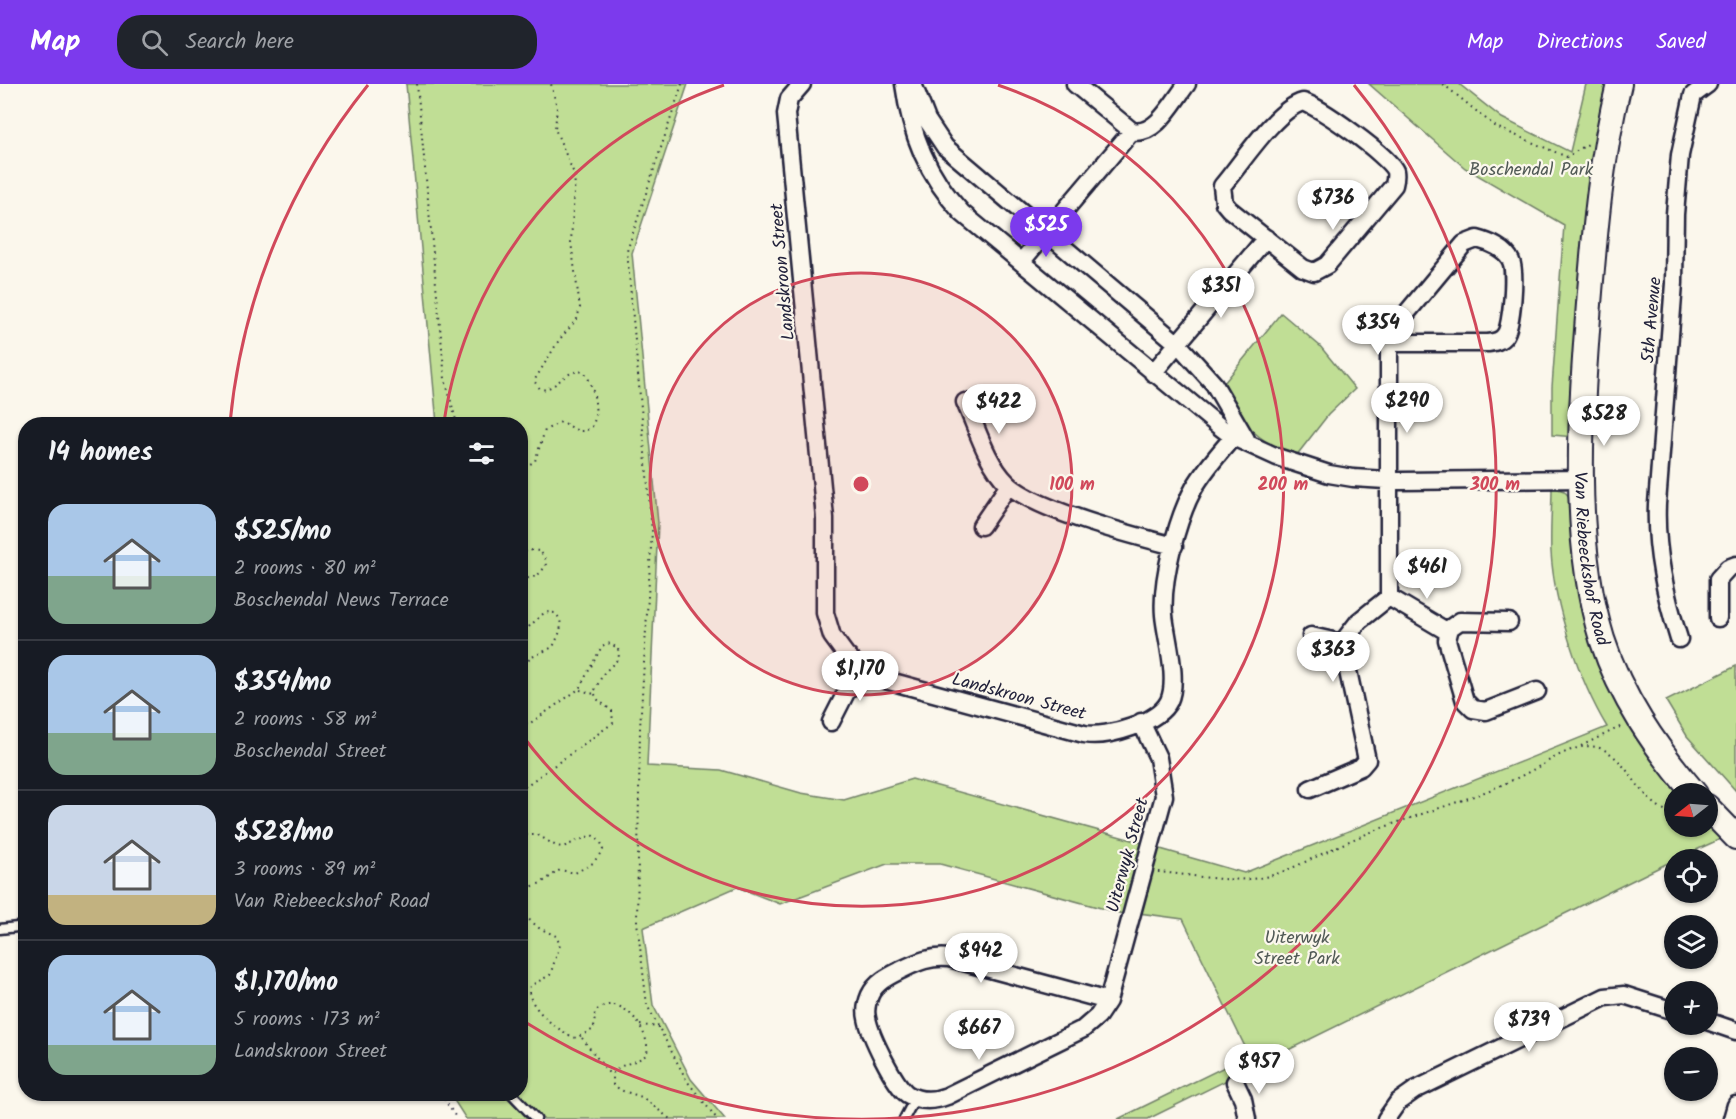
<!DOCTYPE html>
<meta charset="utf-8">
<style>
:root{--surface:#171b24;--page:#20242c;--text:#f1f3f6;--muted:#9ea1a6;--line:#363941;--accent:#7c3aed}
body{margin:0;font-family:Kalam,sans-serif;background:var(--page);color:var(--text);height:100vh;display:flex;flex-direction:column;font-size:22px;white-space:nowrap}
*{box-sizing:border-box;margin:0}
p{font-size:20px;color:var(--muted)}
.icon{flex:none;width:33px;height:33px;fill:none;stroke:currentColor;stroke-width:2;stroke-linecap:round;stroke-linejoin:round}
.map{position:relative;flex:1;overflow:hidden}
.drawer{position:absolute;left:18px;top:333px;width:510px;height:684px;display:flex;flex-direction:column;background:var(--surface);border-radius:24px;box-shadow:0 2px 4px #0004}
.drawer>*{flex:none}
.needle{width:39px;rotate:253deg}
.controls{position:absolute;left:1664px;top:699px;display:grid;gap:12px}
.controls a{display:grid;place-items:center;width:54px;height:54px;border-radius:50%;background:var(--surface);box-shadow:0 2px 4px #0004;font-size:30px}
.price{position:absolute;translate:-50% -51px;padding:0 14px;border-radius:21px;background:#fff;color:#222;font-size:20px;line-height:39px;filter:drop-shadow(0 2px 3px #0008)}
.price::after{content:'';position:absolute;left:50%;top:36px;width:18px;height:14px;margin-left:-9px;background:inherit;clip-path:polygon(0 0,100% 0,50% 100%)}
.price.active{background:var(--accent);color:#fff}
ul{padding:0;list-style:none}
li{display:flex;align-items:center;gap:18px;height:150px;padding:0 30px}
li+li{border-top:2px solid var(--line)}
li span{display:grid;place-items:center;flex:none;width:168px;height:120px;border-radius:18px;color:#555}
li>.icon{margin-inline-start:auto}
span .icon{width:72px;height:72px;fill:#fffc;stroke-width:1}
li b{font-size:26px}
h2{display:flex;justify-content:space-between;align-items:center;height:72px;padding:0 30px;font-size:26px}
header{display:flex;align-items:center;gap:36px;box-sizing:border-box;height:84px;padding:0 30px;background:var(--accent);color:#fff}
header strong{font-size:28px}
nav{display:flex;gap:33px;margin-inline-start:auto;font-size:21px}
.search{width:420px;height:54px;background:var(--page);display:flex;align-items:center;gap:15px;box-sizing:border-box;padding:0 21px;border-radius:24px;color:var(--muted);font-size:22px}
.map>svg:first-child{display:block}
</style>
<header>
<strong>Map</strong>
<div class="search"><svg class="icon" aria-label="search" viewBox="0 0 24 24"><circle cx="10" cy="10" r="6"/><path d="M15 15l6 6"/></svg>Search here</div>
<nav><a>Map</a><a>Directions</a><a>Saved</a></nav>
</header>
<div class="map">
<svg width="1736" height="1035" viewBox="0 0 1736 1035">
<rect width="100%" height="100%" fill="#fbf7ec"/>
<filter id="ink" filterUnits="userSpaceOnUse"><feTurbulence type="fractalNoise" baseFrequency=".0167" numOctaves="2"/><feDisplacementMap in="SourceGraphic" scale="12" xChannelSelector="R" yChannelSelector="G"/><feConvolveMatrix kernelMatrix="1 2 1 2 8 2 1 2 1" color-interpolation-filters="sRGB"/></filter>
<g filter="url(#ink)">
<path fill="#c0de95" stroke="#718068" stroke-width="1.5" d="M406,0h282l-56,169 26,270 -11,243 74,4 80,23 43,7 68,-21 231,64 -20,71 -183,-50h-53l-107,40 -43,-17 -94,41 10,77 38,74 34,40h-259l-16,-25h70v-670h-83z
M1369,0h90l43,34 68,34 16,-68h25l-36,353 -23,-2v-48l12,-162 -99,-57z
M1281,229l39,33 35,43 -27,26 -32,41c-43,-16 -50,-31 -76,-68z
M1552,403l12,4 8,9 9,89 103,204 -10,1v32h33v-8l18,19 -51,23 -526,259h-30l131,-64 -66,-136 -44,-6 18,-65 87,25 363,-146c-28,-46 -53,-122 -56,-175 -1,-22 1,-44 1,-65z
M1736,582v125l-49,-55 -21,-35z"/>
<g fill="none" stroke-linecap="round" stroke-linejoin="round">
<defs>
<path id="lane" d="M0,845l26,-3
M512,1010l24,25
M904,1035l11,-21"/>
<path id="street" d="M802,0l-13,15 -3,15 39,404v95l7,23 14,19 13,12 23,12 202,55c24,4 74,-11 85,-33 10,-22 -3,-63 -5,-86 -3,-35 13,-96 30,-127 12,-21 30,-40 45,-58
M904,0c7,51 23,91 58,129l258,214 13,10 44,20 52,17 24,4 49,3 181,-2
M913,0l14,36 18,27 233,197 36,40 32,55
M1075,0l57,47c24,6 42,-31 55,-47
M1303,18c16,4 86,54 92,69 1,5 0,10 -1,14l-67,80 -13,7 -11,-4 -74,-59 -5,-6 -2,-17c19,-22 54,-77 81,-84z
M1477,155c12,3 29,10 34,22 5,11 1,65 -6,74 -4,6 -10,7 -17,8h-99l6,-16 69,-83z
M1021,178l111,-131
M1389,259v254
M1153,289l113,-135
M965,318c12,26 21,60 42,81 26,27 128,53 167,63
M981,442l28,-41
M1389,513l59,35
M1718,534v-39l10,-11 8,-3
M1509,538l-49,-1 -10,7 -3,12 18,61 8,8 13,2 51,-20
M1311,552l31,7
M1679,555c-14,-44 -24,-89 -22,-135l17,-221 1,-69 5,-59 13,-60 15,-11
M831,638l28,-55
M1310,705l51,-22 6,-7 -25,-117 17,-22 30,-24
M1108,917l-159,-43c-18,-2 -32,4 -48,12 -12,6 -25,12 -31,25 -3,7 -5,15 -3,23 3,17 27,66 40,76 13,8 27,7 40,2l136,-67 15,-13 10,-15 56,-205 -6,-38 -17,-36
M1707,937l29,10
M1235,998l8,17 4,20
M1386,1035l12,-17 17,-12 190,-93 19,-2 50,16
M1732,1035l4,-14"/>
<g id="secondary">
<path id="s1" d="M1619,0c-18,73 -24,146 -30,220 -8,104 -18,235 13,335 19,59 53,108 93,155"/>
<path d="M1707,723l29,30"/>
</g>
</defs>
<use href="#lane" stroke="#22223b" stroke-width="13"/>
<use href="#street" stroke="#22223b" stroke-width="21"/>
<use href="#secondary" stroke="#22223b" stroke-width="28"/>
<path stroke="#22223b" stroke-width="2" stroke-dasharray="1.5 4.5" stroke-linecap="butt" d="M417,0l28,295 12,45
M682,0l-55,167 25,280 -12,197 -3,194 10,83 40,76 30,38
M1443,0l53,43 71,30 21,-13
M520,386l15,-9 10,-31 16,-8c13,4 15,14 30,6 9,-12 3,-45 -7,-56 -19,-4 -25,16 -43,18l-7,-9 25,-41 18,-21 3,-11 -9,-66 4,-66 -20,-47 2,-22 -6,-23
M520,419l6,5 1,6 -7,7
M520,471l8,-5 12,1 5,7 1,8 -9,10 -17,4
M520,551l25,-23 10,1c11,11 4,21 -2,34l-23,11 -10,14
M580,606l14,4
M520,638l9,2 50,-35 23,-43 6,-3 10,5 1,10 -16,16 -9,18 3,7 15,12 1,12 -93,67
M1581,662l41,-20
M520,751h18l18,11 7,1 29,-12 9,7 2,8 -10,13 -18,10 -15,-3 -19,13 -21,8
M1158,788c38,3 81,14 118,2 29,-10 55,-26 83,-37 55,-23 113,-36 166,-63 20,-10 49,-32 71,-27 32,7 42,57 78,67
M520,828l19,16 17,8 4,9 -10,30 -20,11c-7,18 30,47 46,52l18,-9 1,-17c24,-24 56,18 52,42 -11,10 -25,8 -34,19v12l10,6 19,6 28,22
M640,941l19,2
M582,954l29,38
M441,1010l16,25"/>
<use href="#lane" stroke="#fbf7ec" stroke-width="8"/>
<use href="#street" stroke="#fbf7ec" stroke-width="16"/>
<use href="#secondary" stroke="#fbf7ec" stroke-width="24"/>
</g>
</g>
<circle cx="861" cy="400" r="211" fill="#d1495b" fill-opacity=".12"/>
<g fill="none" stroke="#d1495b" stroke-width="3">
<circle cx="861" cy="400" r="211"/>
<path d="M444 338A422 422 0 0 1 724 1M998 1A422 422 0 1 1 522 651"/>
<path d="M230 339A634 634 0 0 1 368 1M1354 1A634 634 0 0 1 525 938"/>
</g>
<g text-anchor="middle" stroke-width="4.5" stroke-linejoin="round" paint-order="stroke">
<g font-size="18" fill="#515a56" stroke="#fbf7ec">
<text x="1531" y="91">Boschendal Park</text>
<text x="1297" y="859">Uiterwyk<tspan x="1297" dy="21">Street Park</tspan></text>
</g>
<g font-size="18" fill="#22223b" stroke="#fbf7ec">
<text transform="translate(782 188) rotate(-95)" y="6">Landskroon Street</text>
<text transform="translate(1651 236) rotate(-85)" y="6">5th Avenue</text>
<text dy="6" stroke="none"><textPath href="#s1" startOffset="478">Van Riebeeckshof Road</textPath></text>
<text transform="translate(1019 612) rotate(15)" y="6">Landskroon Street</text>
<text transform="translate(1127 771) rotate(-75)" y="6">Uiterwyk Street</text>
</g>
</g>
<circle cx="861" cy="400" r="9" fill="#d1495b" stroke="#fbf7ec" stroke-width="3"/>
<g font-size="18" text-anchor="middle" font-weight="bold" fill="#d1495b" stroke="#fbf7ec" stroke-width="4.5" stroke-linejoin="round" paint-order="stroke">
<text x="1072" y="406">100 m</text>
<text x="1283" y="406">200 m</text>
<text x="1495" y="406">300 m</text>
</g>
</svg>
<div class="controls">
<a><svg class="needle" viewBox="-14 -14 28 28"><path d="M0-13l5 13h-10z" fill="#e53935"/><path d="M0 13l5-13h-10z" fill="#9ea1a6"/></svg></a>
<a><svg class="icon" aria-label="locate" viewBox="0 0 24 24"><circle cx="12" cy="12" r="6"/><path d="M12 2v4M12 18v4M2 12h4M18 12h4"/></svg></a>
<a><svg class="icon" aria-label="layers" viewBox="0 0 24 24"><path d="M12 4l9 5-9 5-9-5zM3 14l9 5 9-5"/></svg></a>
<a>+</a>
<a>−</a>
</div>
<b class="price" style="left:1333px;top:147px">$736</b>
<b class="price active" style="left:1046px;top:174px">$525</b>
<b class="price" style="left:1221px;top:235px">$351</b>
<b class="price" style="left:1378px;top:272px">$354</b>
<b class="price" style="left:1407px;top:350px">$290</b>
<b class="price" style="left:999px;top:351px">$422</b>
<b class="price" style="left:1604px;top:363px">$528</b>
<b class="price" style="left:1427px;top:516px">$461</b>
<b class="price" style="left:1333px;top:599px">$363</b>
<b class="price" style="left:860px;top:618px">$1,170</b>
<b class="price" style="left:981px;top:900px">$942</b>
<b class="price" style="left:1529px;top:969px">$739</b>
<b class="price" style="left:979px;top:977px">$667</b>
<b class="price" style="left:1259px;top:1011px">$957</b>
<section class="drawer">
<h2>14 homes<svg class="icon" aria-label="filters" viewBox="0 0 24 24"><path d="M4 7h16M4 17h16"/><circle cx="9" cy="7" r="2"/><circle cx="15" cy="17" r="2"/></svg></h2>
<ul>
<li><span style="background:linear-gradient(#a9c7e8 60%,#7fa58c 0)"><svg class="icon" aria-label="home" viewBox="0 0 24 24"><path d="M3 11l9-7 9 7M6 9v11h12V9"/></svg></span><div><b>$525/mo</b><p>2 rooms · 80 m²</p><p>Boschendal News Terrace</p></div></li>
<li><span style="background:linear-gradient(#a9c7e8 65%,#7fa58c 0)"><svg class="icon" aria-label="home" viewBox="0 0 24 24"><path d="M3 11l9-7 9 7M6 9v11h12V9"/></svg></span><div><b>$354/mo</b><p>2 rooms · 58 m²</p><p>Boschendal Street</p></div></li>
<li><span style="background:linear-gradient(#c9d6e8 75%,#c2b280 0)"><svg class="icon" aria-label="home" viewBox="0 0 24 24"><path d="M3 11l9-7 9 7M6 9v11h12V9"/></svg></span><div><b>$528/mo</b><p>3 rooms · 89 m²</p><p>Van Riebeeckshof Road</p></div></li>
<li><span style="background:linear-gradient(#a9c7e8 75%,#7fa58c 0)"><svg class="icon" aria-label="home" viewBox="0 0 24 24"><path d="M3 11l9-7 9 7M6 9v11h12V9"/></svg></span><div><b>$1,170/mo</b><p>5 rooms · 173 m²</p><p>Landskroon Street</p></div></li>
</ul>
</section>
</div>
